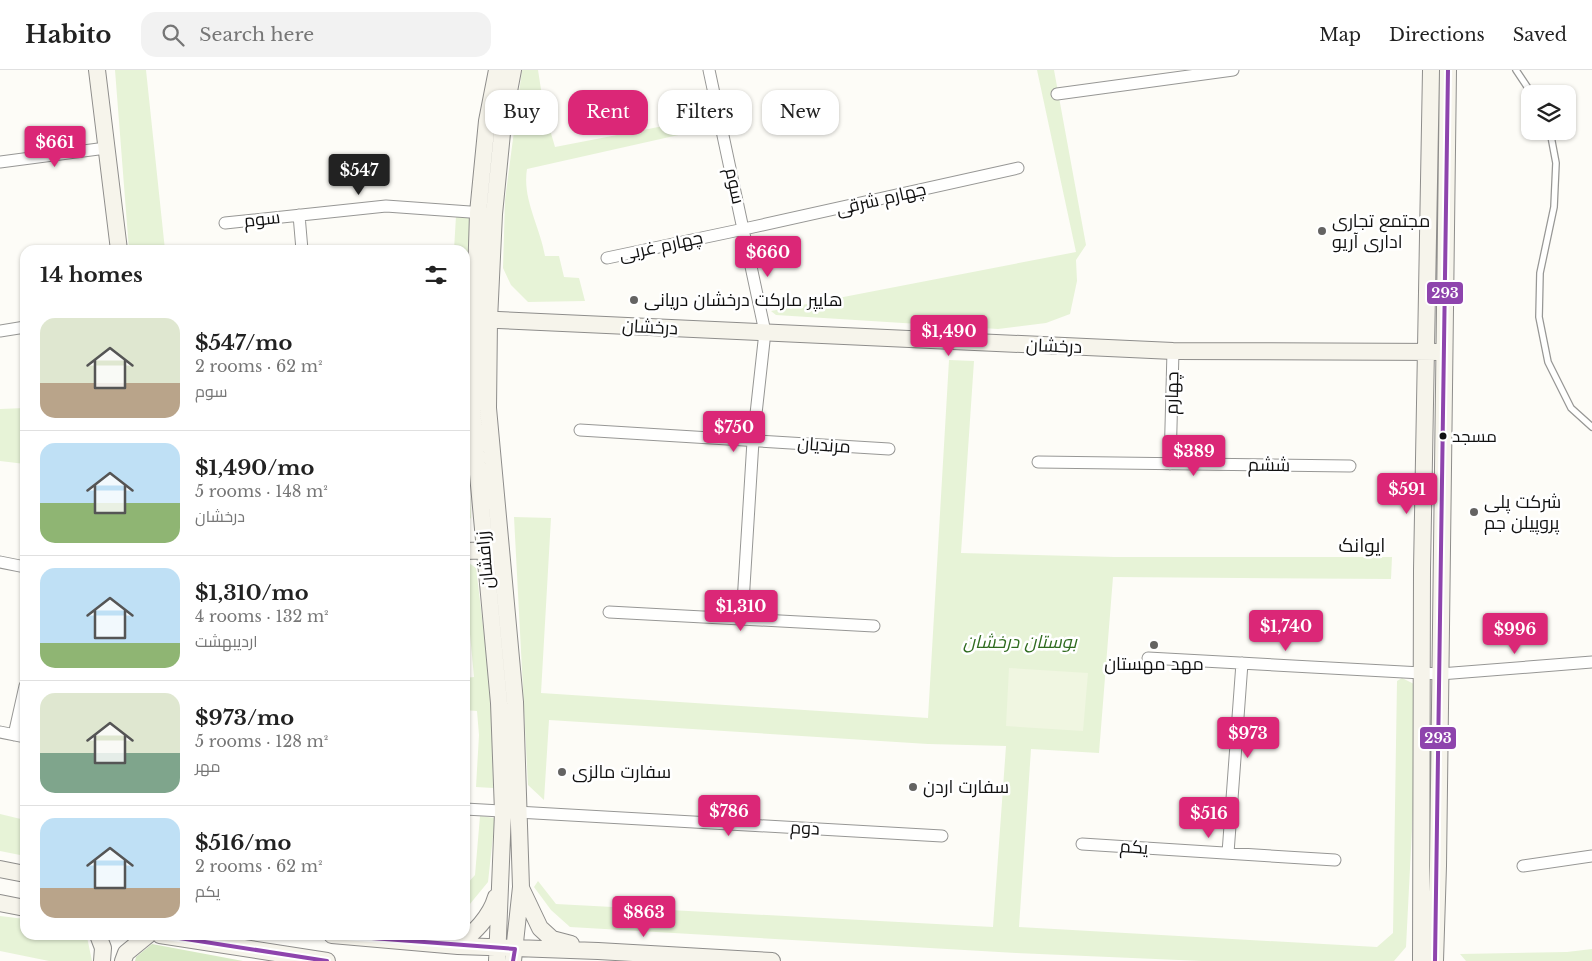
<!DOCTYPE html>
<meta charset="utf-8">
<style>
:root{--surface:#fff;--page:#f2f2f2;--text:#222;--muted:#767676;--line:#e0e0e0;--accent:#db2777}
body{margin:0;font-family:"Libre Baskerville",Cairo,serif;background:var(--page);color:var(--text);height:100vh;display:flex;flex-direction:column;font-size:19px;white-space:nowrap}
*{box-sizing:border-box;margin:0}
p{font-size:16px;color:var(--muted)}
.icon{flex:none;width:28px;height:28px;fill:none;stroke:currentColor;stroke-width:2;stroke-linecap:round;stroke-linejoin:round}
.map{position:relative;flex:1;overflow:hidden}
.drawer{position:absolute;left:20px;top:175px;width:450px;height:695px;display:flex;flex-direction:column;background:var(--surface);border-radius:15px;box-shadow:0 1px 4px #0004}
.drawer>*{flex:none}
.top-card{position:absolute;left:485px;top:20px;width:475px;height:45px;display:flex;gap:10px}
.tools{position:absolute;left:1521px;top:15px;display:grid;gap:10px}
.tools a{display:grid;place-items:center;width:55px;height:55px;border-radius:10px;background:var(--surface);box-shadow:0 1px 4px #0004;font-size:25px}
.price{position:absolute;translate:-50% -42px;padding:0 11px;border-radius:5px;background:var(--accent);color:#fff;font-size:16px;line-height:32px;filter:drop-shadow(0 1px 2px #0008)}
.price::after{content:'';position:absolute;left:50%;top:30px;width:15px;height:11px;margin-left:-8px;background:inherit;clip-path:polygon(0 0,100% 0,50% 100%)}
.price.active{background:#222;color:#fff}
ul{padding:0;list-style:none}
li{display:flex;align-items:center;gap:15px;height:125px;padding:0 20px}
li+li{border-top:1px solid var(--line)}
li span{display:grid;place-items:center;flex:none;width:140px;height:100px;border-radius:15px;color:#555}
li>.icon{margin-inline-start:auto}
span .icon{width:60px;height:60px;fill:#fffc;stroke-width:1}
li b{font-size:21px}
h2{display:flex;justify-content:space-between;align-items:center;height:60px;padding:0 20px;font-size:21px}
.pill{padding:0 18px;border-radius:15px;background:var(--surface);box-shadow:0 1px 4px #0004;font-size:18px;line-height:45px}
.pill.active{background:var(--accent);color:#fff}
header{display:flex;align-items:center;gap:30px;box-sizing:border-box;height:70px;padding:0 25px;background:var(--surface);border-bottom:1px solid var(--line)}
header strong{font-size:24px}
nav{display:flex;gap:28px;margin-inline-start:auto;font-size:18px}
.search{width:350px;height:45px;background:var(--page);display:flex;align-items:center;gap:12px;box-sizing:border-box;padding:0 18px;border-radius:15px;color:var(--muted);font-size:19px}
.map>svg:first-child{display:block}
</style>
<header>
<strong>Habito</strong>
<div class="search"><svg class="icon" aria-label="search" viewBox="0 0 24 24"><circle cx="10" cy="10" r="6"/><path d="M15 15l6 6"/></svg>Search here</div>
<nav><a>Map</a><a>Directions</a><a>Saved</a></nav>
</header>
<div class="map">
<svg width="1592" height="891" viewBox="0 0 1592 891">
<rect width="100%" height="100%" fill="#fdfcf7"/>
<path fill="#e7f3d7" d="M115,0h31l19,180h-36z
M522,0h16l6,39 11,38 155,-30 4,10 -187,42c-5,30 13,57 18,87h14l5,21 15,1 6,23 -57,1 -17,-17 -8,-17 2,-68z
M1037,0h17l32,175 -10,15 1,21 -7,33 -24,9 -48,6 -222,-14 -5,-4 305,-59z
M456,146l14,2 2,7 -7,127v-102h-11z
M949,290l25,1 -13,192 154,4h277l-1,22 -278,-2 -14,176 -68,-4 -12,178 358,20 16,-14 4,-252 5,-3 12,6 -1,125 -7,138 -12,14h-192l-186,-8 -446,-26 -19,-17 -17,-23 4,-6 18,23 437,23 13,-181 -78,-2 -379,-24 -5,80 -16,-15 -14,-268 37,1 -10,175 387,25z
M465,313l6,135 -6,4z
M25,338v56l-25,-3v-52z
M465,490l11,8 16,132 1,88 -17,-1 3,-52 -2,-24 -12,-1v-32l9,-1 -7,-75h-2z
M0,744l25,6v36l-25,-5z
M480,746l15,2 -7,64 -23,28v-24l10,-11z
M0,846l25,3v16l62,2 5,24h-43l-49,-10z
M1592,879v12h-126l-6,-7 107,-2z"/>
<path fill="#d8eac5" d="M152,874l91,17h-108l1,-4z"/>
<path fill="#f0f6e1" d="M1009,598l79,5 -5,58 -77,-5z"/>
<g fill="none" stroke-linecap="round" stroke-linejoin="round">
<defs>
<path id="lane" d="M1516,0l16,24
M1550,61l6,32 -2,44 -14,66 -1,44 9,45 23,46 21,19"/>
<path id="street" d="M709,0l56,262 -12,109 -11,178
M1057,24l176,-24
M0,92l106,-14
M299,145l3,35
M225,153l161,-17 98,7
M607,188l137,-29 274,-61
M0,261l25,-4
M580,360l309,19
M1038,392l312,4
M1170,394l3,-113
M0,492l25,5
M609,542l265,14
M1148,588l292,16 152,-12
M0,662l25,5
M14,665l11,-49
M465,739l477,27
M1082,774l253,16
M1228,783l14,-190
M1523,796l69,-10"/>
<path id="secondary" d="M97,0l22,180
M497,0l-10,51 -9,92 -6,196 27,294 4,109 -6,149
M513,0l-10,53 -9,91 -5,106 -1,88 27,294 6,185 -8,74
M475,249l698,32 271,1
M465,481l31,-1
M0,799l25,5
M521,818l19,40 12,11 19,5
M0,833l25,5
M98,865l5,13 -1,13
M160,865l167,26
M332,865l126,11 140,5 174,10
M458,876c16,-14 32,-28 38,-49
M123,891l3,-8 22,-18
M1421,891l1,-391 9,-500
M1435,891l3,-95 10,-796"/>
</defs>
<use href="#lane" stroke="#979795" stroke-width="8"/>
<use href="#street" stroke="#979795" stroke-width="13"/>
<use href="#secondary" stroke="#8e8d8b" stroke-width="18"/>
<use href="#lane" stroke="#fffffe" stroke-width="5.5"/>
<use href="#street" stroke="#fffffe" stroke-width="11"/>
<use href="#secondary" stroke="#f6f4eb" stroke-width="16"/>
<defs>
<path id="bus-1" d="M160,865l167,26
M332,865l183,14 -2,12
M1435,891l13,-891"/>
</defs>
<use href="#bus-1" stroke="#fff" stroke-width="8"/>
<use href="#bus-1" stroke="#8e44ad" stroke-width="4"/>
</g>
<g fill="#646362" stroke="#fff" stroke-width="2">
<circle cx="1322" cy="161" r="5"/>
<circle cx="634" cy="230" r="5"/>
<circle cx="1474" cy="442" r="5"/>
<circle cx="1154" cy="575" r="5"/>
<circle cx="562" cy="702" r="5"/>
<circle cx="913" cy="717" r="5"/>
</g>
<circle fill="#111" stroke="#fff" stroke-width="2" cx="1443" cy="366" r="4.5"/>
<g text-anchor="middle" stroke-width="5" stroke-linejoin="round" paint-order="stroke">
<g font-size="17" fill="#111" stroke="#fff" text-anchor="start">
<text x="1452" y="372">مسجد</text>
</g>
<g font-size="18" fill="#111" stroke="#fff">
<text transform="translate(735 116) rotate(78)" y="6">سوم</text>
<text transform="translate(881 129) rotate(-13)" y="6">چهارم شرقی</text>
<text transform="translate(262 149) rotate(-6)" y="6">سوم</text>
<text transform="translate(661 176) rotate(-12)" y="6">چهارم غربی</text>
<text transform="translate(650 257) rotate(3)" y="6">درخشان</text>
<text transform="translate(1054 276) rotate(2)" y="6">درخشان</text>
<text transform="translate(1172 323) rotate(-89)" y="6">چهارم</text>
<text transform="translate(824 375) rotate(4)" y="6">مرنديان</text>
<text transform="translate(1269 395) rotate(1)" y="6">ششم</text>
<text transform="translate(485 490) rotate(-95)" y="6">زرافشان</text>
<text transform="translate(805 758) rotate(3)" y="6">دوم</text>
<text transform="translate(1134 777) rotate(4)" y="6">یکم</text>
</g>
<g font-size="18" fill="#111" stroke="#fff" text-anchor="start">
<text x="1332" y="157">مجتمع تجاری<tspan x="1332" dy="21">اداری آريو</tspan></text>
<text x="644" y="236">هایپر مارکت درخشان دریانی</text>
<text x="1484" y="438">شرکت پلی<tspan x="1484" dy="21">پروپیلن جم</tspan></text>
<text x="1154" y="600" text-anchor="middle">مهد مهستان</text>
<text x="572" y="708">سفارت مالزی</text>
<text x="923" y="723">سفارت اردن</text>
</g>
<g font-size="18" font-style="italic" fill="#2f6b1f" stroke="#fff">
<text x="1020" y="578">بوستان درخشان</text>
</g>
<g font-size="19" fill="#111" stroke="#fff">
<text x="1362" y="482">ایوانک</text>
</g>
</g>
<g stroke="#fff" stroke-width="2">
<rect x="1426" y="211" width="38" height="24" rx="5" fill="#8e44ad"/>
<rect x="1419" y="656" width="38" height="24" rx="5" fill="#8e44ad"/>
</g>
<g font-size="14" text-anchor="middle" font-weight="bold" fill="#fff">
<text x="1445" y="228">293</text>
<text x="1438" y="673">293</text>
</g>
</svg>
<div class="tools">
<a><svg class="icon" aria-label="layers" viewBox="0 0 24 24"><path d="M12 4l9 5-9 5-9-5zM3 14l9 5 9-5"/></svg></a>
</div>
<b class="price" style="left:55px;top:98px">$661</b>
<b class="price active" style="left:359px;top:126px">$547</b>
<b class="price" style="left:768px;top:208px">$660</b>
<b class="price" style="left:949px;top:287px">$1,490</b>
<b class="price" style="left:734px;top:383px">$750</b>
<b class="price" style="left:1194px;top:407px">$389</b>
<b class="price" style="left:1407px;top:445px">$591</b>
<b class="price" style="left:741px;top:562px">$1,310</b>
<b class="price" style="left:1286px;top:582px">$1,740</b>
<b class="price" style="left:1515px;top:585px">$996</b>
<b class="price" style="left:1248px;top:689px">$973</b>
<b class="price" style="left:729px;top:767px">$786</b>
<b class="price" style="left:1209px;top:769px">$516</b>
<b class="price" style="left:644px;top:868px">$863</b>
<div class="top-card">
<a class="pill">Buy</a>
<a class="pill active">Rent</a>
<a class="pill">Filters</a>
<a class="pill">New</a>
</div>
<section class="drawer">
<h2>14 homes<svg class="icon" aria-label="filters" viewBox="0 0 24 24"><path d="M4 7h16M4 17h16"/><circle cx="9" cy="7" r="2"/><circle cx="15" cy="17" r="2"/></svg></h2>
<ul>
<li><span style="background:linear-gradient(#dfe7d0 65%,#b9a48a 0)"><svg class="icon" aria-label="home" viewBox="0 0 24 24"><path d="M3 11l9-7 9 7M6 9v11h12V9"/></svg></span><div><b>$547/mo</b><p>2 rooms · 62 m²</p><p>سوم</p></div></li>
<li><span style="background:linear-gradient(#bfe0f5 60%,#8fb573 0)"><svg class="icon" aria-label="home" viewBox="0 0 24 24"><path d="M3 11l9-7 9 7M6 9v11h12V9"/></svg></span><div><b>$1,490/mo</b><p>5 rooms · 148 m²</p><p>درخشان</p></div></li>
<li><span style="background:linear-gradient(#bfe0f5 75%,#8fb573 0)"><svg class="icon" aria-label="home" viewBox="0 0 24 24"><path d="M3 11l9-7 9 7M6 9v11h12V9"/></svg></span><div><b>$1,310/mo</b><p>4 rooms · 132 m²</p><p>اردیبهشت</p></div></li>
<li><span style="background:linear-gradient(#dfe7d0 60%,#7fa58c 0)"><svg class="icon" aria-label="home" viewBox="0 0 24 24"><path d="M3 11l9-7 9 7M6 9v11h12V9"/></svg></span><div><b>$973/mo</b><p>5 rooms · 128 m²</p><p>مهر</p></div></li>
<li><span style="background:linear-gradient(#bfe0f5 70%,#b9a48a 0)"><svg class="icon" aria-label="home" viewBox="0 0 24 24"><path d="M3 11l9-7 9 7M6 9v11h12V9"/></svg></span><div><b>$516/mo</b><p>2 rooms · 62 m²</p><p>یکم</p></div></li>
</ul>
</section>
</div>
